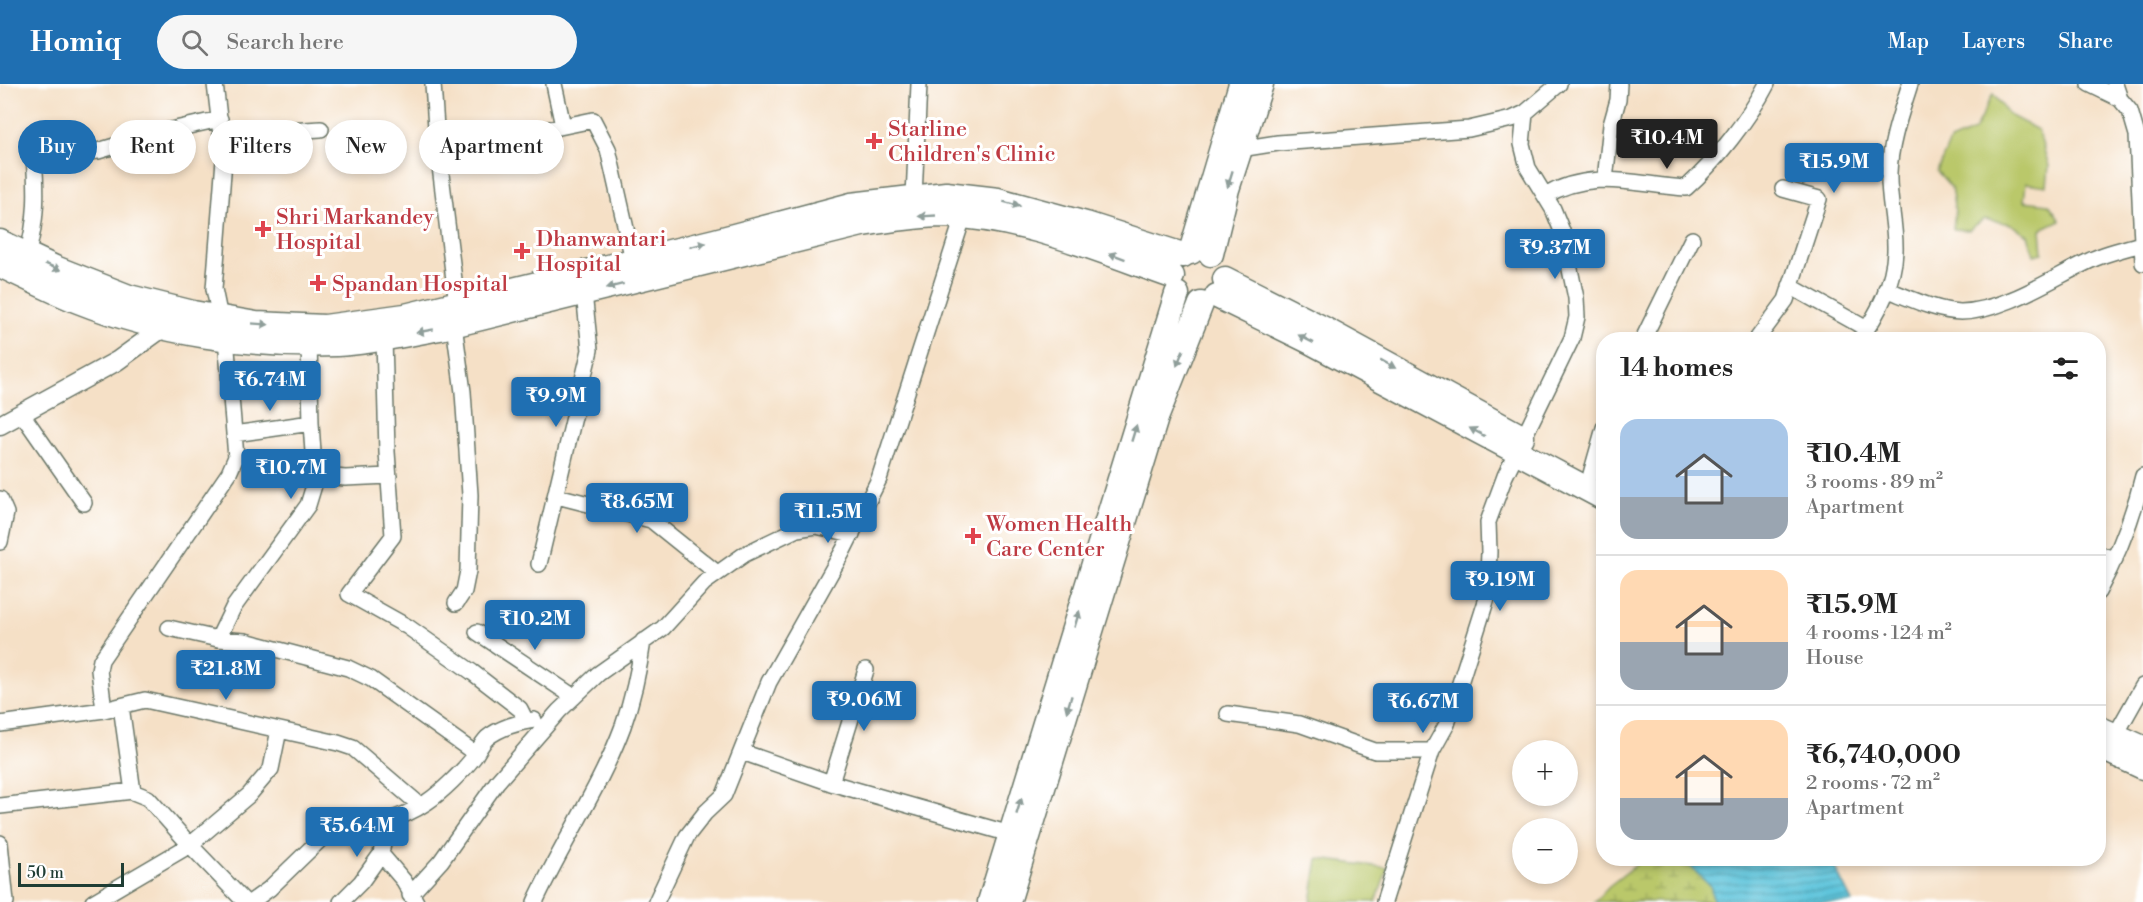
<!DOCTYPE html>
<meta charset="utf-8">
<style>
:root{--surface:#fff;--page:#f6f6f6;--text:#222;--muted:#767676;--line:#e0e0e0;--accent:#1f6fb2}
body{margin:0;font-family:"Libre Bodoni",serif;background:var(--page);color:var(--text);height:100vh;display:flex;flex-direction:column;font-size:22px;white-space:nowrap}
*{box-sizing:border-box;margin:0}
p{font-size:20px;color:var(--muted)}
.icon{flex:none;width:33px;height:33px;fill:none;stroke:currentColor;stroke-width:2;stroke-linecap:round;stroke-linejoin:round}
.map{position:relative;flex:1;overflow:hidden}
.drawer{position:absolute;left:1596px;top:248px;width:510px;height:534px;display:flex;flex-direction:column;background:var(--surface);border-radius:24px;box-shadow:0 3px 9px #0003}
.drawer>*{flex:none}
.guide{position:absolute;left:18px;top:36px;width:570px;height:54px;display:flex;gap:12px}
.buttons{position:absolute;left:1512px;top:656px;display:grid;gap:12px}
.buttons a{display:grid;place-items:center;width:66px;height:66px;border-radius:50%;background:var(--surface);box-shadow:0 3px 9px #0003;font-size:30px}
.scale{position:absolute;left:18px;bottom:15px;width:106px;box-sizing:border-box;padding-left:6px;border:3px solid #1f3d34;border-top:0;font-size:16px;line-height:21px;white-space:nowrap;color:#1f3d34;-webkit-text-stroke:4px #fff;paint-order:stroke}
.price{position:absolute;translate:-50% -51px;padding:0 14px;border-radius:6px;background:var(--accent);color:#fff;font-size:20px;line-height:39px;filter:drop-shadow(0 2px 3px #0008)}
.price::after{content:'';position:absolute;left:50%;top:36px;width:18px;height:14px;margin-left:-9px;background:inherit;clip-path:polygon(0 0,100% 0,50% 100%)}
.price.active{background:#222;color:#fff}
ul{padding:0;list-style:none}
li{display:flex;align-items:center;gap:18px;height:150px;padding:0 24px}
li+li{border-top:2px solid var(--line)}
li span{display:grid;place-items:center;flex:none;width:168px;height:120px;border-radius:18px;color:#555}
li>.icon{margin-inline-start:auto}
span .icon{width:72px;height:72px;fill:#fffc;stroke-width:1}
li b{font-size:26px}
h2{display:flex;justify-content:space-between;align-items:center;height:72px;padding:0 24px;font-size:26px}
.chip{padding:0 21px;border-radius:27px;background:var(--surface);box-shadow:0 3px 9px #0003;font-size:21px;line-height:54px}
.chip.active{background:var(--accent);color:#fff}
header{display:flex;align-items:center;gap:36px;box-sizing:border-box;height:84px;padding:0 30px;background:var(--accent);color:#fff}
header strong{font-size:28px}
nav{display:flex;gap:33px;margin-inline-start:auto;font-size:21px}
.search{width:420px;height:54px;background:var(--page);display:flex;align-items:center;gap:15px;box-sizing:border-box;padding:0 21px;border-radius:33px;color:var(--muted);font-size:22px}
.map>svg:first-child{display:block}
</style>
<header>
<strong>Homiq</strong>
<div class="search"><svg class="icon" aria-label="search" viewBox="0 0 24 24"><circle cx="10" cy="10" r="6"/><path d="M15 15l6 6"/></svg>Search here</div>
<nav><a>Map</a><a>Layers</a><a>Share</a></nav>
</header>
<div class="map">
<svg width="2143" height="818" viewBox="0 0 2143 818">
<defs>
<pattern id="wetland-marsh" width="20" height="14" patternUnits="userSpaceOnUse" patternTransform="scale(1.5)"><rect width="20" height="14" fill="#bac86b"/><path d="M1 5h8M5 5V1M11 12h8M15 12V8" fill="none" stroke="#97a459"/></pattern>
<pattern id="water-rules" width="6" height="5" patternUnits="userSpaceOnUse" patternTransform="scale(1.5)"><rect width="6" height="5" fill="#5ec5dc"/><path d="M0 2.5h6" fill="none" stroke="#4da1b3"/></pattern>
</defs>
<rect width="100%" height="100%" fill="#fff"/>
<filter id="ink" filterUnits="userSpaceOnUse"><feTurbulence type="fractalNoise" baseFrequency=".0167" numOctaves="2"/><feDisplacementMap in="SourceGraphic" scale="12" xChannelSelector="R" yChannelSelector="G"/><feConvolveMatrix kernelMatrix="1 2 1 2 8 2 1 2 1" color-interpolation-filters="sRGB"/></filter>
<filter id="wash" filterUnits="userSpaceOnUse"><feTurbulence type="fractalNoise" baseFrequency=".008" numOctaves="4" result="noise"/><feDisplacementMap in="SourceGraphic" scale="24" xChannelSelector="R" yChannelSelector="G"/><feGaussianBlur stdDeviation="1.35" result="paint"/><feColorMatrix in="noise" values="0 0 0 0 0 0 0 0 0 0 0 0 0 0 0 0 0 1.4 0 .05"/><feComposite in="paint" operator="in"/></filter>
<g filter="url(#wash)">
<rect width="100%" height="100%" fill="#f5e0c6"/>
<path fill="#bac86b" stroke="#6c8250" stroke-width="1.5" d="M1993,10l16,21 29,15 11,36 -2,20 -21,-3 -2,18 25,3 11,16 -19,9 2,24 -9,2 -6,-20 -17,-11 -27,-5 -15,11 -16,-1 2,-17 -4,-25 -14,-16 13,-30 24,-10z
M1318,775l70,9 -12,34h-65z"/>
<path fill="url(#wetland-marsh)" stroke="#6c8250" stroke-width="1.5" d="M1645,774h37l29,29 2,15h-119l15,-16z"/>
<path fill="url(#water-rules)" stroke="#3e8188" stroke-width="1.5" d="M1682,774h148l22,44h-139l-2,-15z"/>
</g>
<g filter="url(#ink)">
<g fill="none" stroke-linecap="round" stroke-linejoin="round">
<defs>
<path id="minor" d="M215,0l9,76 -10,129 6,29
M433,0l4,58 20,162
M554,0l9,42
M2089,0l31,15
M2115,0l5,15 10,12 7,24 6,128
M222,51l99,-6
M1240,65l38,-6 191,-14 43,-10 13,-6 34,-29
M439,68l154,-32 15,29 25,111
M1605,96l6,-55 7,-25 1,-16
M1545,112c48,-28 91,-11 141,-8 29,-26 63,-69 81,-104
M914,113l5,-113
M27,171c10,-35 10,-62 7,-97l64,-7 64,-19 58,-13
M1790,202l77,43
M1886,205c21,8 52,23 75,23 43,-1 90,-33 128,-51 16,-8 35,-12 52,-17
M454,241l9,67 7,103 -2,76 -4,20 -8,12
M384,254l3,114 6,84 -44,58 59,33 64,45 48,37 6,12
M1643,255l49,-100
M1757,255l29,-39 33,-101 -36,-10
M1859,255c19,-23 35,-58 36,-88 1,-26 -7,-52 -6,-78 1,-30 12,-60 21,-89
M22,330l62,89
M234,350l77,-11
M1591,390l13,-46
M314,391l31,3 44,-2
M557,412l94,24 66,53
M0,415l6,14 -6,29
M2098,470l17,5
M539,480l51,-214 -6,-57
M2098,508c20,-37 35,-75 45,-116
M169,544l49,11 27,2 103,27 23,11 105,75
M477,548l97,65
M218,555l15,-31 75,-103 7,-23 -4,-59 -2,-80
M121,622l12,86 15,6 42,47 55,57
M104,626l-5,-40 2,-10 128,-187 7,-16 -10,-119
M1228,630l71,10 76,27h57l-48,151
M0,640l104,-14 41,-10 193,43 15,5 68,58
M2111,659l32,-57
M1432,667l15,-27 40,-126 2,-46 -1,-30 17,-46 67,-138 5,-21 -1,-19 -14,-67 -9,-22 -25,-41 -6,-24 3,-31
M742,668l89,31 179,51
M831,699l35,-113
M0,722l133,-15
M0,759l6,59
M381,770l23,27 12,21
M410,811l31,-34 56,-79 62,-71 39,-37 65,-46 41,-45 41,-29 52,-25 19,-3 36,8
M93,818l97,-57 59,-50 22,-26 8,-39
M251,818l18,-13 62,-60c35,-2 67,-7 96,-27 15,-10 36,-31 47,-45 4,-6 8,-14 13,-19 12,-10 32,-16 47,-18
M341,818l20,-20 20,-28 6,-32
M535,818c27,-59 65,-114 88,-176 10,-28 16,-56 20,-85
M656,818l31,-66 18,-23 19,-18 45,-113 74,-131 36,-72 87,-271"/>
<path id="tertiary" d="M0,341l117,-64 47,-34"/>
<path id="trunk" d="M0,158l55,26 74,29 64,16 63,11 69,3 80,-11 310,-75 136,-36 95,-11 52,6 88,24 97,31
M1191,168l50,-168
M1211,170l16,-65 34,-105
M0,181c26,12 52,26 78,36 81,32 172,46 259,43 35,-2 69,-10 103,-16l422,-104c27,-4 54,-9 81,-9 80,2 155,35 229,61
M1225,195l99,50 198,108
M1217,212l92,45 295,157
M2098,644l45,20
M2098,662l45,21
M990,818l187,-608
M1008,818l148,-484 45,-114"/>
</defs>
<use href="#minor" stroke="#6a7667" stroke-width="18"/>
<use href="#tertiary" stroke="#6a7667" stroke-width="21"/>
<use href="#trunk" stroke="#6a7667" stroke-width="27"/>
<use href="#minor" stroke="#fff" stroke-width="15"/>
<use href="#tertiary" stroke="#fff" stroke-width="18"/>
<use href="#trunk" stroke="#fff" stroke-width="24"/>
</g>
<defs><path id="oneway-solid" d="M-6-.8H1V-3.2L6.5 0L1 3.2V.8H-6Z" transform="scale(1.5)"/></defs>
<g fill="#8f9e9a">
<use href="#oneway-solid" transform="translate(1230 95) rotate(107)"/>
<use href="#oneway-solid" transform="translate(1012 120) rotate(15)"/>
<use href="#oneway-solid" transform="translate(927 132) rotate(177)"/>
<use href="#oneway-solid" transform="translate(698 161) rotate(-14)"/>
<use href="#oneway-solid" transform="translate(1117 172) rotate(-160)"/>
<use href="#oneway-solid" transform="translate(53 183) rotate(24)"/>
<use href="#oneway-solid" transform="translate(615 202) rotate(166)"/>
<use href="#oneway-solid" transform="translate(260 240) rotate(4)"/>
<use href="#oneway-solid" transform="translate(425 247) rotate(170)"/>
<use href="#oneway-solid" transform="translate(1306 255) rotate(-153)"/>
<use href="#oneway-solid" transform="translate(1180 274) rotate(112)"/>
<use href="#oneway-solid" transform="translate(1388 280) rotate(29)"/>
<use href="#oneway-solid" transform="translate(1477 348) rotate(-152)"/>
<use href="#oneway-solid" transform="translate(1134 349) rotate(-73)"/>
<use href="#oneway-solid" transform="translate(1077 535) rotate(-73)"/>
<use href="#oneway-solid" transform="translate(1069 620) rotate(107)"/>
<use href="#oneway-solid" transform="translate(1019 722) rotate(-73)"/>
</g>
</g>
<g fill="#e0444e" stroke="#fff" stroke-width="2">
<path d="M871 48h6v6h6v6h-6v6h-6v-6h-6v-6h6z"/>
<path d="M260 136h6v6h6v6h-6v6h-6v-6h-6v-6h6z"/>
<path d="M519 158h6v6h6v6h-6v6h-6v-6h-6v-6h6z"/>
<path d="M315 190h6v6h6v6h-6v6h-6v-6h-6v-6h6z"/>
<path d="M970 443h6v6h6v6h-6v6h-6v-6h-6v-6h6z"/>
</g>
<g text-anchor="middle" stroke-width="6" stroke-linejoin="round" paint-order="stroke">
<g font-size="22" fill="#be3a42" stroke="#fff" text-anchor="start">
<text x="888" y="52">Starline<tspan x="888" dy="25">Children's Clinic</tspan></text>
<text x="276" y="140">Shri Markandey<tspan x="276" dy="25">Hospital</tspan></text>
<text x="536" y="162">Dhanwantari<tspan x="536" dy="25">Hospital</tspan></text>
<text x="332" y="207">Spandan Hospital</text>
<text x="986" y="447">Women Health<tspan x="986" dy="25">Care Center</tspan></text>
</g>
</g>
</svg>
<div class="buttons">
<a>+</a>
<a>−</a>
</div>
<div class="scale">50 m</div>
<b class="price active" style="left:1667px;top:86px">₹10.4M</b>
<b class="price" style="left:1834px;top:110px">₹15.9M</b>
<b class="price" style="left:1555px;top:196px">₹9.37M</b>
<b class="price" style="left:270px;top:328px">₹6.74M</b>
<b class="price" style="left:556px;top:344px">₹9.9M</b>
<b class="price" style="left:291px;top:416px">₹10.7M</b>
<b class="price" style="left:637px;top:450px">₹8.65M</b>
<b class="price" style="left:828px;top:460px">₹11.5M</b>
<b class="price" style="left:1500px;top:528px">₹9.19M</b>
<b class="price" style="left:535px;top:567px">₹10.2M</b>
<b class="price" style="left:226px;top:617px">₹21.8M</b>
<b class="price" style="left:864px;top:648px">₹9.06M</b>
<b class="price" style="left:1423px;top:650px">₹6.67M</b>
<b class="price" style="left:357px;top:774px">₹5.64M</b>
<div class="guide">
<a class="chip active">Buy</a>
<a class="chip">Rent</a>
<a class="chip">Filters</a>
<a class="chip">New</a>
<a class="chip">Apartment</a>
</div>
<section class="drawer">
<h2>14 homes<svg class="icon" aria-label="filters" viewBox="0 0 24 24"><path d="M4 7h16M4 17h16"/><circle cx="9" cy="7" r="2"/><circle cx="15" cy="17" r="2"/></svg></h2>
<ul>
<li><span style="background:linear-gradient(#a9c7e8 65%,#9aa5b1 0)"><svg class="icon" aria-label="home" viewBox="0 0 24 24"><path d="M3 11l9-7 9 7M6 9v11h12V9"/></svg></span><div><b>₹10.4M</b><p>3 rooms · 89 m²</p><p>Apartment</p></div></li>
<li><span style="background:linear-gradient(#ffd9b3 60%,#9aa5b1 0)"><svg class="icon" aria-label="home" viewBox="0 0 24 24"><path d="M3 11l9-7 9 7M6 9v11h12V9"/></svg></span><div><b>₹15.9M</b><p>4 rooms · 124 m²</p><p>House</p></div></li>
<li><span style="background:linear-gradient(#ffd9b3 65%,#9aa5b1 0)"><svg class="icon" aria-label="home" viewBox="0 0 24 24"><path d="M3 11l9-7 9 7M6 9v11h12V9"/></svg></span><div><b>₹6,740,000</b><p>2 rooms · 72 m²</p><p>Apartment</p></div></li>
</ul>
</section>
</div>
